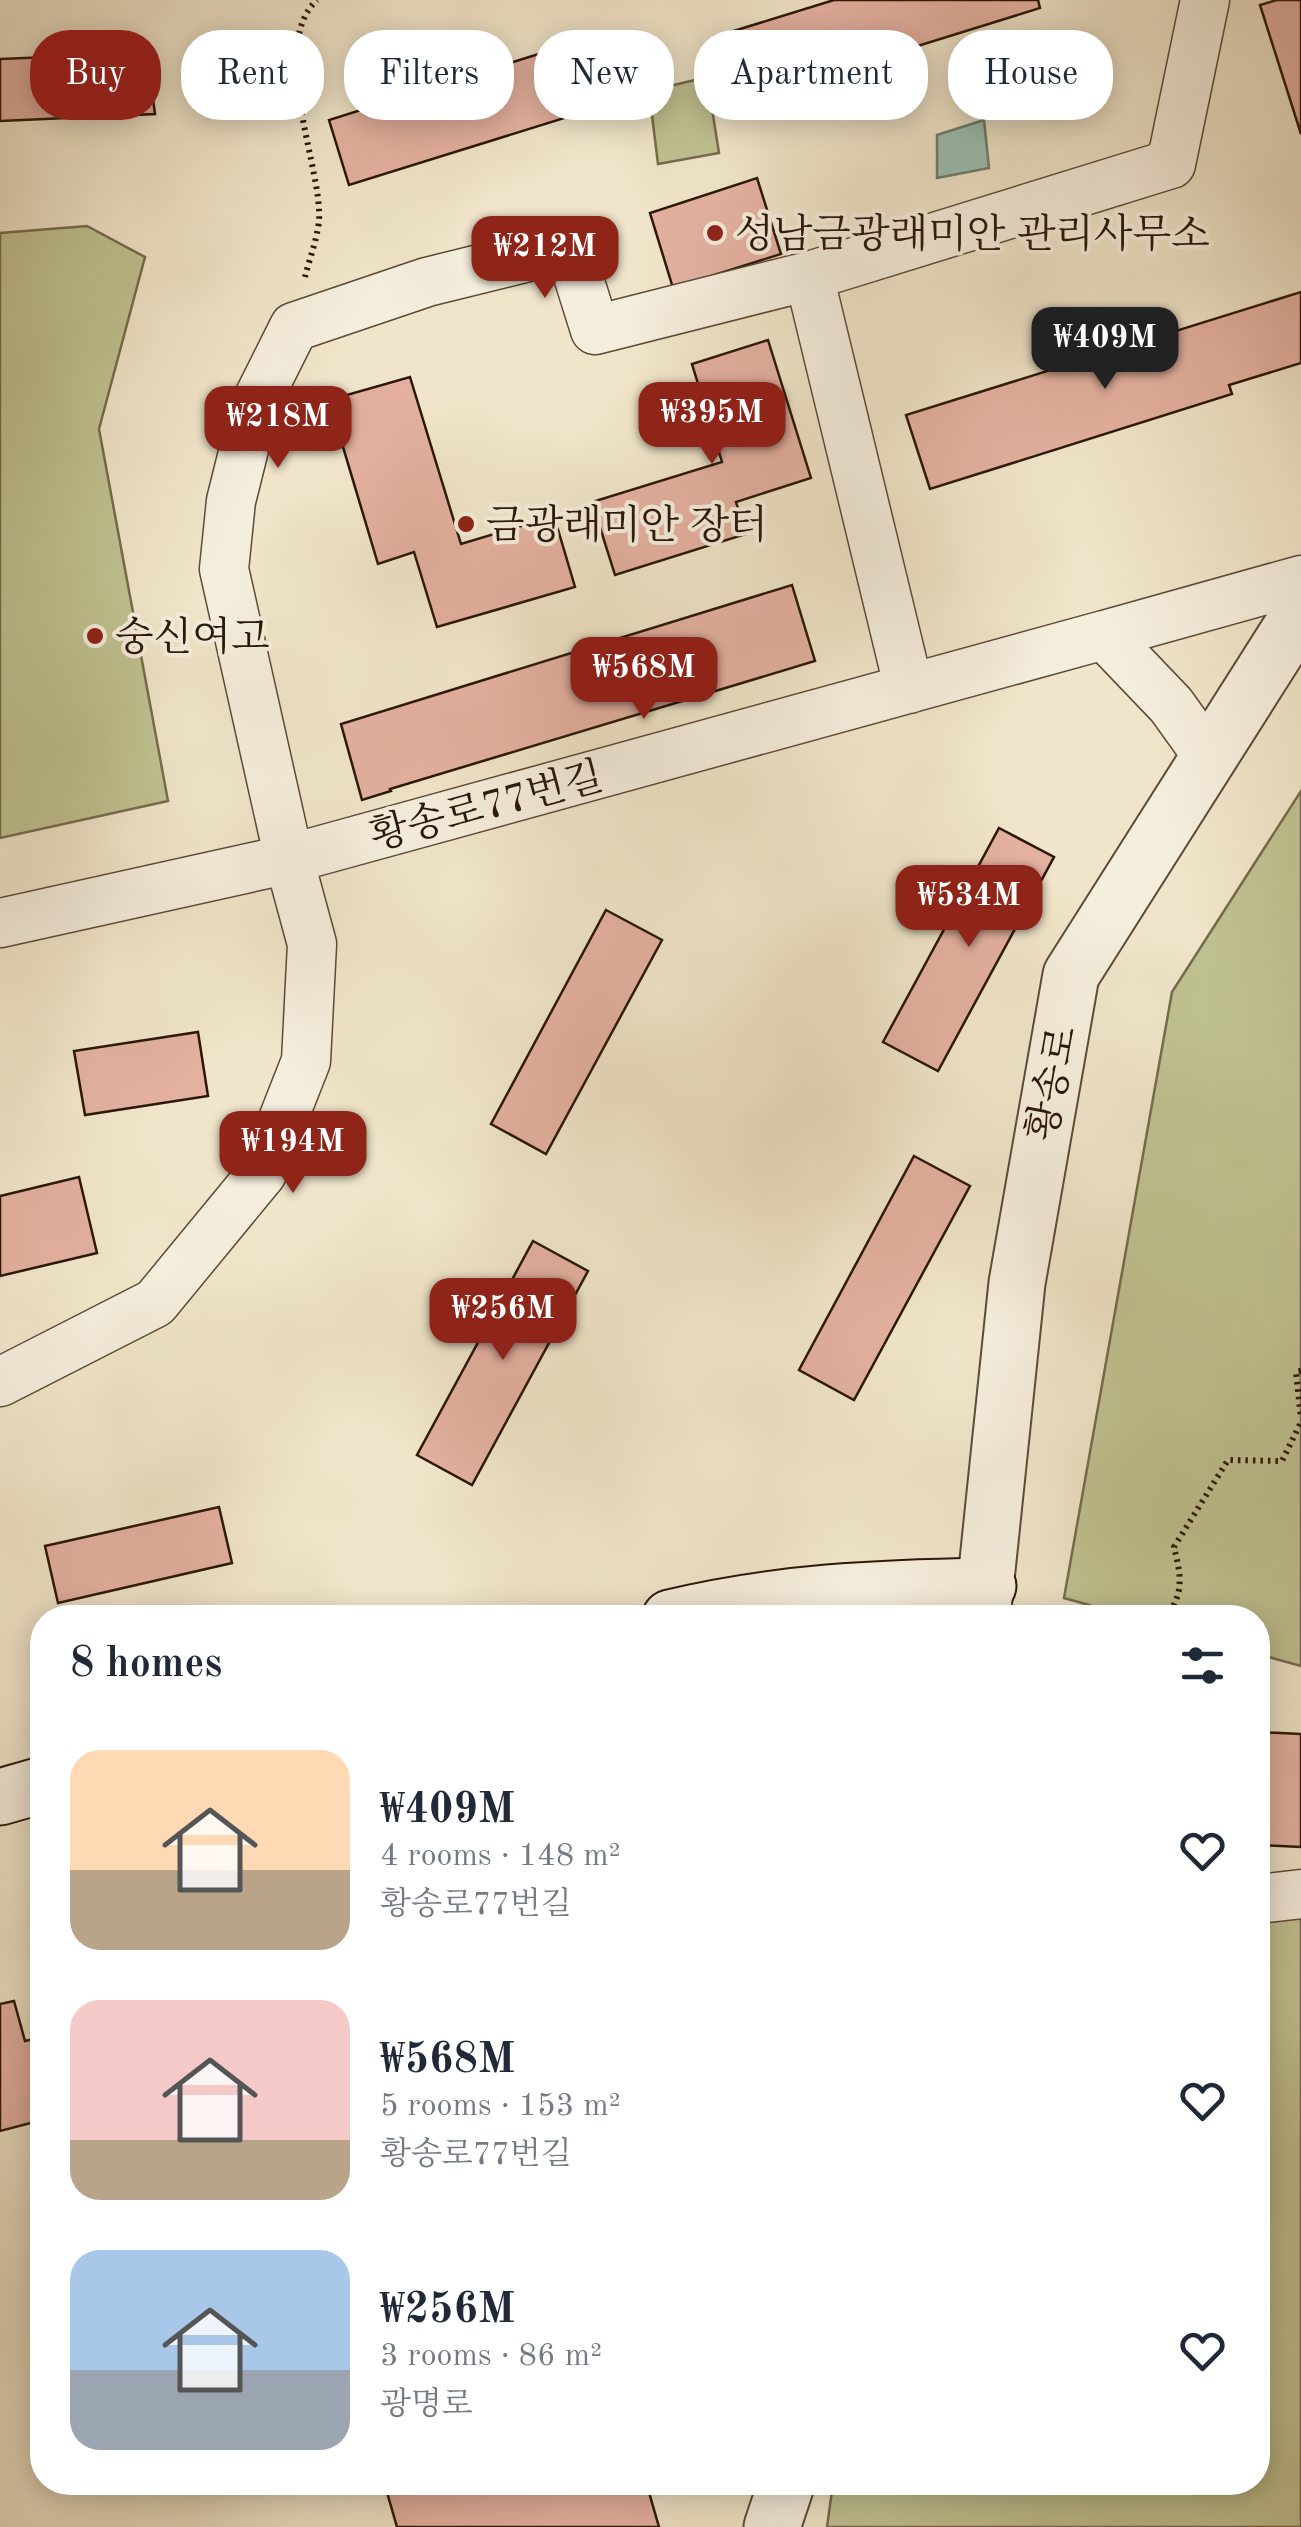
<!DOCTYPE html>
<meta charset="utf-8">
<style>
:root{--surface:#fff;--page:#f2f2f3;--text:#1f2937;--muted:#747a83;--accent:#8f2418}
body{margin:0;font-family:"Old Standard TT","Noto Serif KR",serif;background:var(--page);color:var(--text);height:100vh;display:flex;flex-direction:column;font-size:38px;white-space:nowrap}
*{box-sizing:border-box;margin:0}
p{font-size:32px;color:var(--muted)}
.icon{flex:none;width:55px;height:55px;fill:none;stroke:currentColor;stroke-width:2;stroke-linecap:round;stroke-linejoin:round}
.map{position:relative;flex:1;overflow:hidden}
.sheet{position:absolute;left:30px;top:1605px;width:1240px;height:890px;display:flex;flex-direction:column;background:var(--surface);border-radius:40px;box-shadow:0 5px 25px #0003}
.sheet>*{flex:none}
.guide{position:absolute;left:30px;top:30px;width:1242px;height:90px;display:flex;gap:20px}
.price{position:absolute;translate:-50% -85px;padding:0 22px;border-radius:20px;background:var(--accent);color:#fff;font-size:32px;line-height:65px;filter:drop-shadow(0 2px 5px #0008)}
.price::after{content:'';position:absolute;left:50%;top:60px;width:30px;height:22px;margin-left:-15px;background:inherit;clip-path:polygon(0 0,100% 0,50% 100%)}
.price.active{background:#222;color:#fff}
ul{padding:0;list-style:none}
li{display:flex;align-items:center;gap:30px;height:250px;padding:0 40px}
li span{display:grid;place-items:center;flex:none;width:280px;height:200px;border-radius:30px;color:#555}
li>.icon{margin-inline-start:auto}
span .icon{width:120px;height:120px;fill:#fffc;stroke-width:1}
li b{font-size:42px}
h2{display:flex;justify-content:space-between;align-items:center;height:120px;padding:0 40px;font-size:42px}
.tag{padding:0 35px;border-radius:40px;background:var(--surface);box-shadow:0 5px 25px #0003;font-size:35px;line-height:90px}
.tag.active{background:var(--accent);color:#fff}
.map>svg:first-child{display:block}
</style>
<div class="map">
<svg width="1301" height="2527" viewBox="0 0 1301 2527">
<rect width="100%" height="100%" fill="#f0e5ca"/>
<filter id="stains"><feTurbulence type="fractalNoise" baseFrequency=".002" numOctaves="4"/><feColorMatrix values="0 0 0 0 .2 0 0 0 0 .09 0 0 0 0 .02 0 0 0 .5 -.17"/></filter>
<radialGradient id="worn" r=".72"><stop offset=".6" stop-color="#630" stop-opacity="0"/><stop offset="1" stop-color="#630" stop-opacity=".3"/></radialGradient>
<path fill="#c0c292" stroke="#756c4c" stroke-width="2.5" d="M707,77l12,76 -61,11 -9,-73z
M87,226l58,31 -46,172 69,372 -168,37v-605z
M1301,791v875l-43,-12v-36l-126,-1 -68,-19 108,-606z
M1301,1877v650h-474l6,-44 425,-1v-601z"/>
<path fill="#9bbfb3" stroke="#6e7c6e" stroke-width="2.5" d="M984,120l5,48 -52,10v-43z"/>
<path fill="#e4b1a1" stroke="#2a1707" stroke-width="2.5" d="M834,0h204l2,8 -306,95 -20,-66z
M1277,0h24v134l-41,-129z
M599,35l20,66 -270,84 -20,-65z
M147,53l8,61 -155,7v-62z
M757,178l24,76 -108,34 -23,-75z
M1301,292v71l-72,22 3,9 -302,95 -24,-74z
M768,340l43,138 -75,24 10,32 -131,41 -23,-73 130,-40 -30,-98z
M410,377l51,167 93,-28 21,71 -138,40 -23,-75 -36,12 -49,-164z
M792,585l23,76 -425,128 1,2 -29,9 -21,-76z
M999,828l55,29 -116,214 -55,-29z
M606,910l56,30 -116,214 -55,-30z
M198,1032l10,64 -123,19 -11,-64z
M914,1156l56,30 -116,214 -55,-30z
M79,1177l18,76 -97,23v-80z
M533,1241l55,30 -116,214 -55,-30z
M219,1507l13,56 -174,40 -13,-57z
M1258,1732l43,2v113l-43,-2z
M14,2001l11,40 17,-4v83l-42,11v-127z
M384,2482h262l13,45h-262z"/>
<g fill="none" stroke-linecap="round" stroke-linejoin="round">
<defs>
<path id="minor" d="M809,276l100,413
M1104,635l197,-55
M0,923l289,-64 815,-224 67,70 36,50
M0,1382l155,-79 107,-130 44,-112 6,-117 -23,-85 -65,-290 7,-68 24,-96 39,-78 133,-45 142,-35 26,83 214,-54 362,-112 34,-164
M1258,1899l43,-5"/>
<path id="tertiary" d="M982,1618l35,-335 54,-308 230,-363
M772,2527l15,-45"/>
<path id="secondary" d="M670,1618c106,-26 210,-30 318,-32
M0,1797l42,-12"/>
</defs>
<use href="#minor" stroke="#5c4a38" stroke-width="51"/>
<use href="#tertiary" stroke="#5c4a38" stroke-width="59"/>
<use href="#secondary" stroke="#2a1707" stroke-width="59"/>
<path stroke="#2a1707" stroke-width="6" stroke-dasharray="2.5 5" stroke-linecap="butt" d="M305,277c5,-21 16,-47 14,-68 -3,-55 -48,-166 -2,-209
M1301,1371l-5,1 5,47
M1165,1618c20,-25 16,-42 9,-71l54,-87 54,1 19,-39"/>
<use href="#minor" stroke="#f5eedd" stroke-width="48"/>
<use href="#tertiary" stroke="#f5eedd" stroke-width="55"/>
<use href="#secondary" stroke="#f5eedd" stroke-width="55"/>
</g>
<g fill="#8f2418" stroke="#f5eedd" stroke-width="4">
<circle cx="715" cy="233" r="10"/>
<circle cx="466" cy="524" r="10"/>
<circle cx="95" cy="636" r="10"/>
</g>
<g text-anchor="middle" stroke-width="8" stroke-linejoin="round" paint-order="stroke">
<g font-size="40" fill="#2a1707" stroke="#f5eedd" text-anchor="start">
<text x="735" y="247">성남금광래미안 관리사무소</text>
<text x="486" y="538">금광래미안 장터</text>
<text x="115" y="650">숭신여고</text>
</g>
<g font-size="40" fill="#2a1707" stroke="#f5eedd">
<text transform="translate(486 805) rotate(-15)" y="14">황송로77번길</text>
<text transform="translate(1051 1083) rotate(-79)" y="14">황송로</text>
</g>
</g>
<rect width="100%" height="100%" filter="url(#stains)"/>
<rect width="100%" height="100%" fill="url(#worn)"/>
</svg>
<b class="price" style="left:545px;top:301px">₩212M</b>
<b class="price active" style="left:1105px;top:392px">₩409M</b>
<b class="price" style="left:712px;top:467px">₩395M</b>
<b class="price" style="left:278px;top:471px">₩218M</b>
<b class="price" style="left:644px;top:722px">₩568M</b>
<b class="price" style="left:969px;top:950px">₩534M</b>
<b class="price" style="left:293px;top:1196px">₩194M</b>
<b class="price" style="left:503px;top:1363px">₩256M</b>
<div class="guide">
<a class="tag active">Buy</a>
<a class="tag">Rent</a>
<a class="tag">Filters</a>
<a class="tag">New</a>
<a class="tag">Apartment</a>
<a class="tag">House</a>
</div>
<section class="sheet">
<h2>8 homes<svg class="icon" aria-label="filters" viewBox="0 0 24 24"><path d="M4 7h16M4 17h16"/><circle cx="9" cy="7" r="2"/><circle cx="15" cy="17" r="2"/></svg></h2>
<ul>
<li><span style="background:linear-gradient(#ffd9b3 60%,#b9a48a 0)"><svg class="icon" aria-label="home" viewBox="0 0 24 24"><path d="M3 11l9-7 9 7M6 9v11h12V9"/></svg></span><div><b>₩409M</b><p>4 rooms · 148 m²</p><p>황송로77번길</p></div><svg class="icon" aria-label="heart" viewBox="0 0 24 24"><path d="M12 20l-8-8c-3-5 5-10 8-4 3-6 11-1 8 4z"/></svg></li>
<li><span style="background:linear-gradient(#f6c9c9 70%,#b9a48a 0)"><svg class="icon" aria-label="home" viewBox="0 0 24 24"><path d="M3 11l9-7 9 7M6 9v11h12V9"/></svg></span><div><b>₩568M</b><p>5 rooms · 153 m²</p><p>황송로77번길</p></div><svg class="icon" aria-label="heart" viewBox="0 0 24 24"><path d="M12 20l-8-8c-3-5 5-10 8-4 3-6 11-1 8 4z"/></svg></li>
<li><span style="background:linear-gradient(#a9c7e8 60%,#9aa5b1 0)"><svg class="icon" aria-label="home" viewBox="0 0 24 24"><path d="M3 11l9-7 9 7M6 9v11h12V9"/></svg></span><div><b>₩256M</b><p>3 rooms · 86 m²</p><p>광명로</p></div><svg class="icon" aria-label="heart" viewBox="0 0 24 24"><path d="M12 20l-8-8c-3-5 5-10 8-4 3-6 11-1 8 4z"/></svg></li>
</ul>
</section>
</div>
